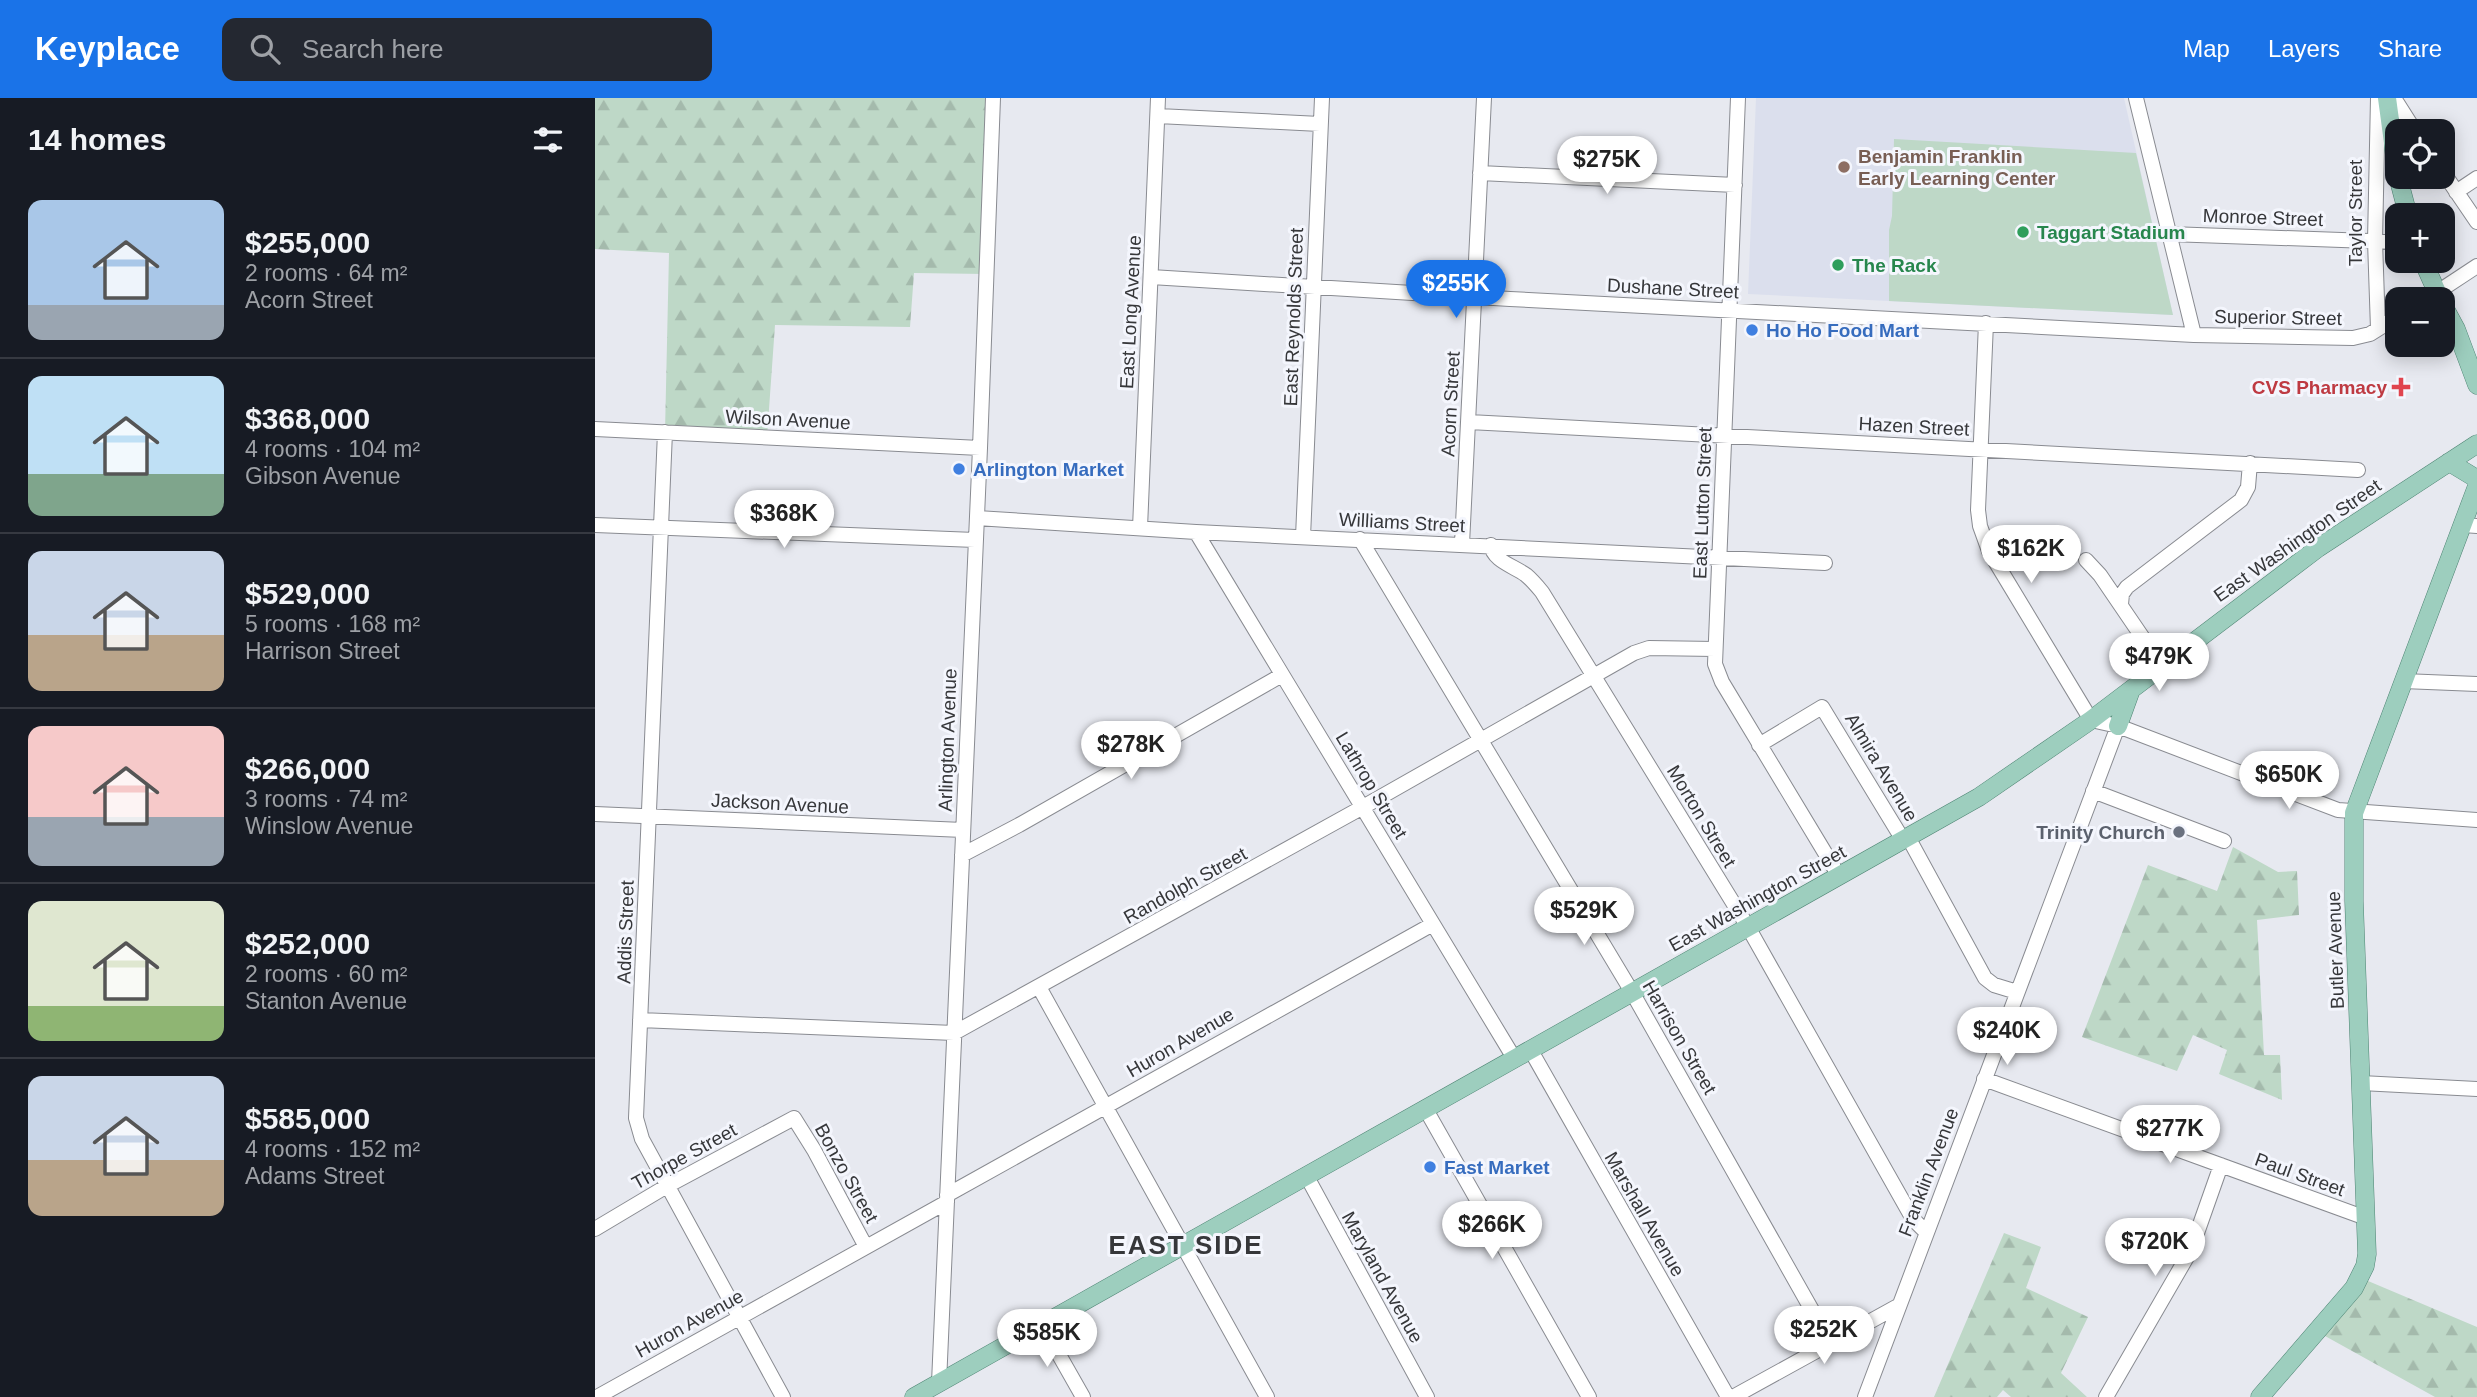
<!DOCTYPE html>
<meta charset="utf-8">
<style>
:root{--surface:#171b24;--page:#242831;--text:#f1f3f6;--muted:#9ea1a6;--line:#363941;--accent:#1a73e8}
body{margin:0;font-family:Helvetica,sans-serif;background:var(--page);color:var(--text);height:100vh;display:flex;flex-direction:column;font-size:26px;white-space:nowrap}
*{box-sizing:border-box;margin:0}
p{font-size:23px;color:var(--muted)}
.icon{flex:none;width:38px;height:38px;fill:none;stroke:currentColor;stroke-width:2;stroke-linecap:round;stroke-linejoin:round}
.map{position:relative;flex:1;overflow:hidden}
.panel{display:flex;flex-direction:column;background:var(--surface);width:595px}
.panel>*{flex:none}
.buttons{position:absolute;left:1790px;top:21px;display:grid;gap:14px}
.buttons a{display:grid;place-items:center;width:70px;height:70px;border-radius:14px;background:var(--surface);box-shadow:0 4px 18px #0003;font-size:35px}
.price{position:absolute;translate:-50% -60px;padding:0 16px;border-radius:24px;background:#fff;color:#222;font-size:23px;line-height:46px;filter:drop-shadow(0 2px 4px #0008)}
.price::after{content:'';position:absolute;left:50%;top:42px;width:21px;height:16px;margin-left:-10px;background:inherit;clip-path:polygon(0 0,100% 0,50% 100%)}
.price.selected{background:var(--accent);color:#fff}
ul{padding:0;list-style:none}
li{display:flex;align-items:center;gap:21px;height:175px;padding:0 28px}
li+li{border-top:2px solid var(--line)}
li span{display:grid;place-items:center;flex:none;width:196px;height:140px;border-radius:14px;color:#555}
li>.icon{margin-inline-start:auto}
span .icon{width:84px;height:84px;fill:#fffc;stroke-width:1}
li b{font-size:30px}
h2{display:flex;justify-content:space-between;align-items:center;height:84px;padding:0 28px;font-size:30px}
header{display:flex;align-items:center;gap:42px;box-sizing:border-box;height:98px;padding:0 35px;background:var(--accent);color:#fff}
header strong{font-size:33px}
nav{display:flex;gap:38px;margin-inline-start:auto;font-size:24px}
.search{width:490px;height:63px;background:var(--page);display:flex;align-items:center;gap:18px;box-sizing:border-box;padding:0 24px;border-radius:14px;color:var(--muted);font-size:26px}
main{display:flex;flex:1;min-height:0}
.map>svg:first-child{display:block}
</style>
<header>
<strong>Keyplace</strong>
<div class="search"><svg class="icon" aria-label="search" viewBox="0 0 24 24"><circle cx="10" cy="10" r="6"/><path d="M15 15l6 6"/></svg>Search here</div>
<nav><a>Map</a><a>Layers</a><a>Share</a></nav>
</header>
<main>
<section class="panel">
<h2>14 homes<svg class="icon" aria-label="filters" viewBox="0 0 24 24"><path d="M4 7h16M4 17h16"/><circle cx="9" cy="7" r="2"/><circle cx="15" cy="17" r="2"/></svg></h2>
<ul>
<li><span style="background:linear-gradient(#a9c7e8 75%,#9aa5b1 0)"><svg class="icon" aria-label="home" viewBox="0 0 24 24"><path d="M3 11l9-7 9 7M6 9v11h12V9"/></svg></span><div><b>$255,000</b><p>2 rooms · 64 m²</p><p>Acorn Street</p></div></li>
<li><span style="background:linear-gradient(#bfe0f5 70%,#7fa58c 0)"><svg class="icon" aria-label="home" viewBox="0 0 24 24"><path d="M3 11l9-7 9 7M6 9v11h12V9"/></svg></span><div><b>$368,000</b><p>4 rooms · 104 m²</p><p>Gibson Avenue</p></div></li>
<li><span style="background:linear-gradient(#c9d6e8 60%,#b9a48a 0)"><svg class="icon" aria-label="home" viewBox="0 0 24 24"><path d="M3 11l9-7 9 7M6 9v11h12V9"/></svg></span><div><b>$529,000</b><p>5 rooms · 168 m²</p><p>Harrison Street</p></div></li>
<li><span style="background:linear-gradient(#f6c9c9 65%,#9aa5b1 0)"><svg class="icon" aria-label="home" viewBox="0 0 24 24"><path d="M3 11l9-7 9 7M6 9v11h12V9"/></svg></span><div><b>$266,000</b><p>3 rooms · 74 m²</p><p>Winslow Avenue</p></div></li>
<li><span style="background:linear-gradient(#dfe7d0 75%,#8fb573 0)"><svg class="icon" aria-label="home" viewBox="0 0 24 24"><path d="M3 11l9-7 9 7M6 9v11h12V9"/></svg></span><div><b>$252,000</b><p>2 rooms · 60 m²</p><p>Stanton Avenue</p></div></li>
<li><span style="background:linear-gradient(#c9d6e8 60%,#b9a48a 0)"><svg class="icon" aria-label="home" viewBox="0 0 24 24"><path d="M3 11l9-7 9 7M6 9v11h12V9"/></svg></span><div><b>$585,000</b><p>4 rooms · 152 m²</p><p>Adams Street</p></div></li>
</ul>
</section>
<div class="map">
<svg width="1882" height="1299" viewBox="0 0 1882 1299">
<defs>
<pattern id="forest-firs" width="22" height="20" patternUnits="userSpaceOnUse" patternTransform="scale(1.75)"><rect width="22" height="20" fill="#bed8c7"/><path d="M5 1l3.5 6h-7zM16 11l3.5 6h-7z" fill="#a4baac"/></pattern>
</defs>
<rect width="100%" height="100%" fill="#e7e9f0"/>
<path fill="#dbdfed" d="M1161,0h368l49,217 -425,-21z"/>
<path fill="#bed8c7" d="M1299,41l242,14 37,162 -284,-14v-71l3,-14z"/>
<path fill="url(#forest-firs)" d="M0,0h398l-8,176 -71,-1 -4,54 -135,-2 -8,112 -102,-5 4,-179 -74,-4z
M1638,749l45,25 19,-1 2,44 -42,5 7,135h16l2,45 -63,-26 8,-24 -34,-15 -16,36 -95,-34 66,-172 69,26z
M1409,1135l37,14 -15,41 62,29 -27,56 26,24h-76l-8,-7 -6,7h-63z
M1766,1180l116,49v70h-42l-119,-66z"/>
<g fill="none" stroke-linecap="round" stroke-linejoin="round">
<defs>
<path id="minor" d="M1143,0l-23,566 7,18 117,194
M1541,0l58,237
M1783,0l-3,143 3,88
M1799,0l21,33
M563,18l162,8
M1848,74l34,50
M885,75l255,12
M1861,94l21,-14
M1574,136l228,8
M556,179l359,22 684,36 159,3 17,-4 27,-17
M1832,201l50,-33
M1391,225l-8,187 2,16 9,25 102,169 27,6 220,84 139,10
M874,324l889,48
M0,331l385,19
M70,334l-29,686 6,21 141,258
M382,420l219,14 629,31
M0,427l380,15
M1868,427l14,1
M545,430l18,-430
M601,434l318,526
M708,439l19,-439
M765,441l272,453 198,350
M867,446l22,-446
M896,447c2,16 23,21 35,30 6,5 11,11 16,17l206,335 165,292 13,13
M1491,462l14,15 62,91
M1526,506l1,-10 5,-7 114,-87 7,-13 2,-24
M1808,583l74,3
M1164,647l63,-38 81,133
M1498,693l131,50
M0,716l368,16
M1313,739l77,141 9,7 23,7
M367,757l57,-30 263,-150
M444,889l228,410
M45,922l314,13 409,-226 271,-154 15,-5 66,1
M935,951l198,348
M1389,981l382,139
M1766,985l116,6
M830,1010l164,289
M711,1077l121,222
M352,1097l486,-271
M0,1131l72,-43 127,-68 20,32 52,97
M446,1225l42,74
M344,1285l41,-935 13,-350
M2,1299l350,-195
M1138,1299l165,-91
M1270,1299l253,-671
M1511,1299l85,-147 30,-85"/>
<path id="major" d="M1792,0l10,74
M1803,79l10,38
M1828,163l17,38
M1848,207l13,24 21,56
M1854,364l28,17
M1523,628l13,-36
M319,1299l1065,-600 112,-77 227,-172 159,-104
M1665,1299l94,-109 11,-22 2,-12 -13,-353v-88l123,-327"/>
</defs>
<use href="#minor" stroke="#898b91" stroke-width="16"/>
<use href="#major" stroke="#4e8473" stroke-width="19"/>
<use href="#minor" stroke="#fff" stroke-width="14"/>
<use href="#major" stroke="#9dcebe" stroke-width="18"/>
</g>
<circle fill="#8d6e63" stroke="#f4f6fd" stroke-width="2.5" cx="1249" cy="69" r="7"/>
<g fill="#2e9e5b" stroke="#f4f6fd" stroke-width="2.5">
<circle cx="1428" cy="134" r="7"/>
<circle cx="1243" cy="167" r="7"/>
</g>
<g fill="#3f7fe0" stroke="#f4f6fd" stroke-width="2.5">
<circle cx="1157" cy="232" r="7"/>
<circle cx="364" cy="371" r="7"/>
<circle cx="835" cy="1069" r="7"/>
</g>
<path fill="#e0444e" stroke="#f4f6fd" stroke-width="2.5" d="M1802.5 278.5h7v7h7v7h-7v7h-7v-7h-7v-7h7z"/>
<circle fill="#6b7280" stroke="#f4f6fd" stroke-width="2.5" cx="1584" cy="734" r="7"/>
<g text-anchor="middle" stroke-width="6" stroke-linejoin="round" paint-order="stroke">
<g font-size="19" font-weight="bold" fill="#785e54" stroke="#f4f6fd" text-anchor="start">
<text x="1263" y="65">Benjamin Franklin<tspan x="1263" dy="22">Early Learning Center</tspan></text>
</g>
<g font-size="19" fill="#36373a" stroke="#f4f6fd">
<text transform="translate(1760 115) rotate(-90)" y="7">Taylor Street</text>
<text transform="translate(1668 119) rotate(2)" y="7">Monroe Street</text>
<text transform="translate(1078 190) rotate(3)" y="7">Dushane Street</text>
<text transform="translate(535 214) rotate(-87)" y="7">East Long Avenue</text>
<text transform="translate(698 219) rotate(-88)" y="7">East Reynolds Street</text>
<text transform="translate(1683 219) rotate(1)" y="7">Superior Street</text>
<text transform="translate(855 306) rotate(-87)" y="7">Acorn Street</text>
<text transform="translate(193 321) rotate(3)" y="7">Wilson Avenue</text>
<text transform="translate(1319 328) rotate(3)" y="7">Hazen Street</text>
<text transform="translate(1107 405) rotate(-88)" y="7">East Lutton Street</text>
<text transform="translate(807 424) rotate(3)" y="7">Williams Street</text>
<text transform="translate(1702 442) rotate(-35)" y="7">East Washington Street</text>
<text transform="translate(352 642) rotate(-88)" y="7">Arlington Avenue</text>
<text transform="translate(1287 669) rotate(59)" y="7">Almira Avenue</text>
<text transform="translate(777 687) rotate(59)" y="7">Lathrop Street</text>
<text transform="translate(185 705) rotate(3)" y="7">Jackson Avenue</text>
<text transform="translate(1107 718) rotate(59)" y="7">Morton Street</text>
<text transform="translate(590 787) rotate(-29)" y="7">Randolph Street</text>
<text transform="translate(1162 800) rotate(-29)" y="7">East Washington Street</text>
<text transform="translate(30 834) rotate(-88)" y="7">Addis Street</text>
<text transform="translate(1740 852) rotate(-92)" y="7">Butler Avenue</text>
<text transform="translate(1085 939) rotate(60)" y="7">Harrison Street</text>
<text transform="translate(585 944) rotate(-30)" y="7">Huron Avenue</text>
<text transform="translate(89 1058) rotate(-29)" y="7">Thorpe Street</text>
<text transform="translate(1333 1074) rotate(-69)" y="7">Franklin Avenue</text>
<text transform="translate(252 1075) rotate(61)" y="7">Bonzo Street</text>
<text transform="translate(1705 1076) rotate(20)" y="7">Paul Street</text>
<text transform="translate(1050 1116) rotate(60)" y="7">Marshall Avenue</text>
<text transform="translate(788 1179) rotate(61)" y="7">Maryland Avenue</text>
<text transform="translate(94 1225) rotate(-29)" y="7">Huron Avenue</text>
</g>
<g font-size="19" font-weight="bold" fill="#27864d" stroke="#f4f6fd" text-anchor="start">
<text x="1442" y="141">Taggart Stadium</text>
<text x="1257" y="174">The Rack</text>
</g>
<g font-size="19" font-weight="bold" fill="#366cbe" stroke="#f4f6fd" text-anchor="start">
<text x="1171" y="239">Ho Ho Food Mart</text>
<text x="378" y="378">Arlington Market</text>
<text x="849" y="1076">Fast Market</text>
</g>
<g font-size="19" font-weight="bold" fill="#be3a42" stroke="#f4f6fd" text-anchor="end">
<text x="1792" y="296">CVS Pharmacy</text>
</g>
<g font-size="19" font-weight="bold" fill="#5b616d" stroke="#f4f6fd" text-anchor="end">
<text x="1570" y="741">Trinity Church</text>
</g>
<g font-size="26" font-weight="bold" letter-spacing="2" fill="#36373a" stroke="#f4f6fd">
<text x="591" y="1156">EAST SIDE</text>
</g>
</g>
</svg>
<div class="buttons">
<a><svg class="icon" aria-label="locate" viewBox="0 0 24 24"><circle cx="12" cy="12" r="6"/><path d="M12 2v4M12 18v4M2 12h4M18 12h4"/></svg></a>
<a>+</a>
<a>−</a>
</div>
<b class="price" style="left:1012px;top:98px">$275K</b>
<b class="price selected" style="left:861px;top:222px">$255K</b>
<b class="price" style="left:189px;top:452px">$368K</b>
<b class="price" style="left:1436px;top:487px">$162K</b>
<b class="price" style="left:1564px;top:595px">$479K</b>
<b class="price" style="left:536px;top:683px">$278K</b>
<b class="price" style="left:1694px;top:713px">$650K</b>
<b class="price" style="left:989px;top:849px">$529K</b>
<b class="price" style="left:1412px;top:969px">$240K</b>
<b class="price" style="left:1575px;top:1067px">$277K</b>
<b class="price" style="left:897px;top:1163px">$266K</b>
<b class="price" style="left:1560px;top:1180px">$720K</b>
<b class="price" style="left:1229px;top:1268px">$252K</b>
<b class="price" style="left:452px;top:1271px">$585K</b>
</div>
</main>
